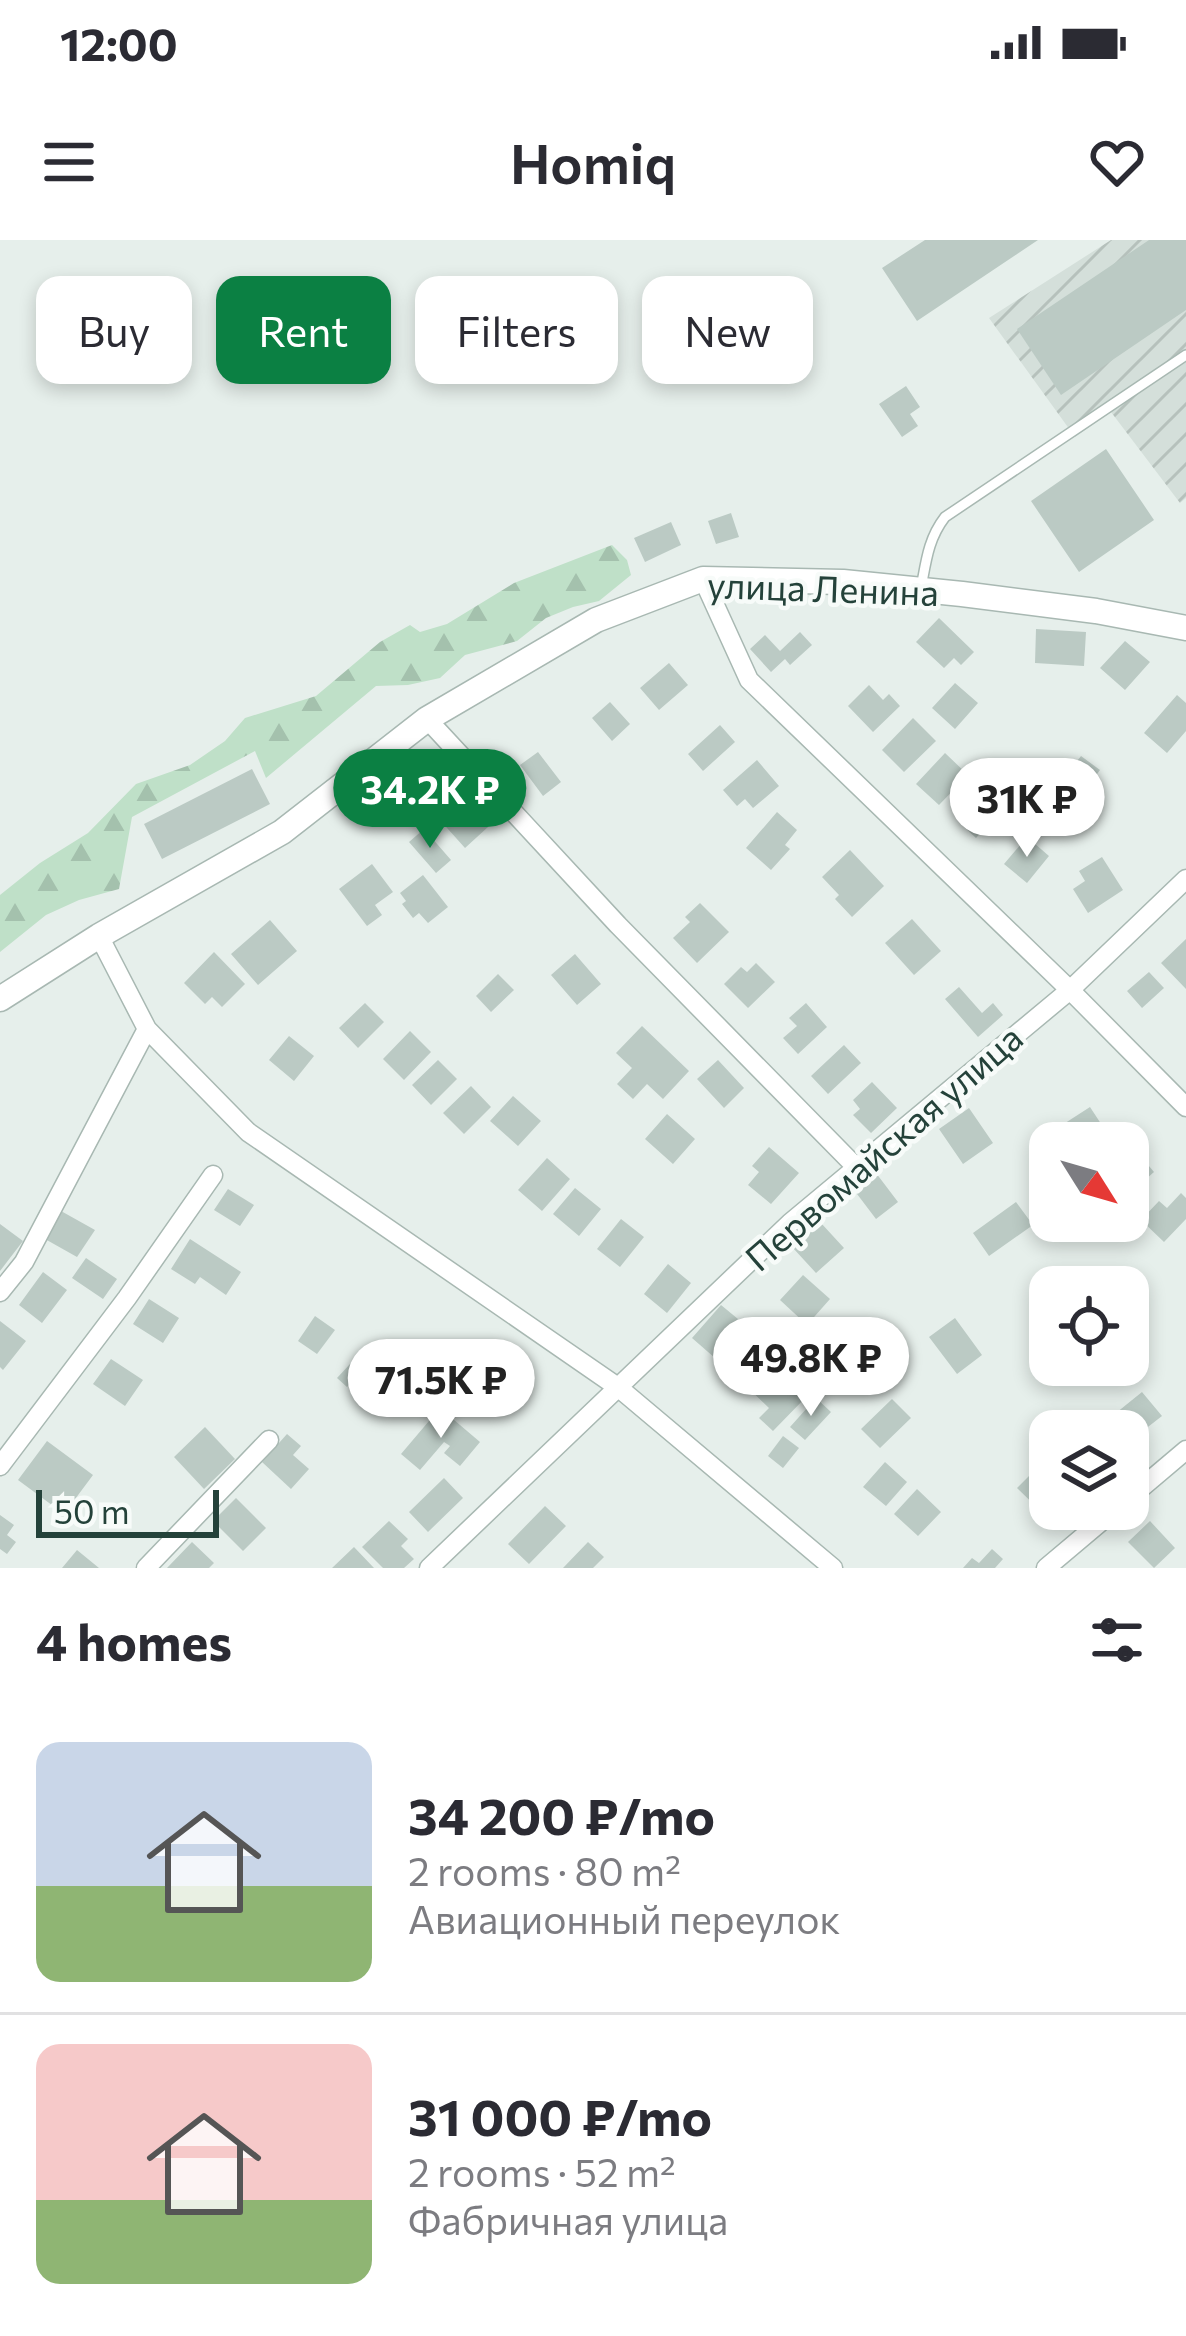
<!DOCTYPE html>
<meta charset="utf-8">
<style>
:root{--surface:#fff;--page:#f7f7f7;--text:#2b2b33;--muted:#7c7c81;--line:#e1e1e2;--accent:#0b8043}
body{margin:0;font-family:Commissioner,sans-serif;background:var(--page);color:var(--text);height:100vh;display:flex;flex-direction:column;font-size:45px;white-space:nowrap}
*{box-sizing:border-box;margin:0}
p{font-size:39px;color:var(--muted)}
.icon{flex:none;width:66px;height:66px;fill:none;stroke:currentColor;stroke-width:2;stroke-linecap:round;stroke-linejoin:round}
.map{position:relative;height:1328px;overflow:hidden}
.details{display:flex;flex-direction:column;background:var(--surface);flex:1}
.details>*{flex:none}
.guide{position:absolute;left:36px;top:36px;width:1116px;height:108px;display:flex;gap:24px}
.needle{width:78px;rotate:127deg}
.controls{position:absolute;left:1029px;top:882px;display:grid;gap:24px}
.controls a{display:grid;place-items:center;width:120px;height:120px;border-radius:24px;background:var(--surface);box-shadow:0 6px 18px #0003;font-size:60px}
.scale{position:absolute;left:36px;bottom:30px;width:183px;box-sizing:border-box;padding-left:12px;border:6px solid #24423a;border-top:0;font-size:33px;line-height:42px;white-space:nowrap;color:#24423a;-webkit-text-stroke:9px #f7fbf9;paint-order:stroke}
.price{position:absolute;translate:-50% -102px;padding:0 27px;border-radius:42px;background:#fff;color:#222;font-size:39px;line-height:78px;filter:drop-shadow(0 3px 6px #0008)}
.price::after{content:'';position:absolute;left:50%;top:72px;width:36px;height:27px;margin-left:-18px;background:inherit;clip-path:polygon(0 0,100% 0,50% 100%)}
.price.active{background:var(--accent);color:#fff}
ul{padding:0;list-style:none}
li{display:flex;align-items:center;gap:36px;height:300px;padding:0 36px}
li+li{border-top:3px solid var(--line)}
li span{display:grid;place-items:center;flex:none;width:336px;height:240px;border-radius:24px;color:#555}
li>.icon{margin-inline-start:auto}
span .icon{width:144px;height:144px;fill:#fffc;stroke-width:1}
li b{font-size:51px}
h2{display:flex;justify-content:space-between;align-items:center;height:144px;padding:0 36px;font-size:51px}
.chip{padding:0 42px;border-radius:24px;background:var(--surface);box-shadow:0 6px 18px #0003;font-size:42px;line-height:108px}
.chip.active{background:var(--accent);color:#fff}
.status{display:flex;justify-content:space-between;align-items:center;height:84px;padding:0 60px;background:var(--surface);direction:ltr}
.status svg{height:33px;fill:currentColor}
header{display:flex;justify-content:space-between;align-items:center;height:156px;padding:0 36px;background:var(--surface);font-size:54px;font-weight:600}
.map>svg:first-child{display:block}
</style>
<div class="status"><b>12:00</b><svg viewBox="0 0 49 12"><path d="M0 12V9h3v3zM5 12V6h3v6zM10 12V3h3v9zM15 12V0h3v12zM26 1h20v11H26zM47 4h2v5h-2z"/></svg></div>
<header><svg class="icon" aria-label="menu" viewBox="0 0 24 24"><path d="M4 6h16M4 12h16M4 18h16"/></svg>Homiq<svg class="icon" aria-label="heart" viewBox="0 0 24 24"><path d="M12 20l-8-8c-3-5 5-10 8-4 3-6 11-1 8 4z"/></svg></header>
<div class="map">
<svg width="1186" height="1328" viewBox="0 0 1186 1328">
<defs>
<pattern id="industrial-furrows" width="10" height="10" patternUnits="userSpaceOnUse" patternTransform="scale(3)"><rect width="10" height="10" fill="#d4dfda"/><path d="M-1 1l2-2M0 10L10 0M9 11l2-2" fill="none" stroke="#b6c1bc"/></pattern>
<pattern id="forest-firs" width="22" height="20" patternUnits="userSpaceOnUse" patternTransform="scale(3)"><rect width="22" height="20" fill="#bfe0c8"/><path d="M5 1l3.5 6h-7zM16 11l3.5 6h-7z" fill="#a4c1ad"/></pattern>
</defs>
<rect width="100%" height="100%" fill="#e6efeb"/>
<path fill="url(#industrial-furrows)" d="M1111,0h75v258l-6,5 -69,-91 -36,25 -86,-119z"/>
<path fill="url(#forest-firs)" d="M612,305l15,15 4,15 -32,26 -26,6 -27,11 -29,23 -52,14 -25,23 -32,7 -32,1 -110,92 -11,-27 -123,66 -13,72 -40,11 -33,15 -46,37v-57l40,-32 48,-30 48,-49 54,-19 35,-24 20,-23 71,-22 64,-54 30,-17 10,7 27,-8 67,-41z"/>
<path fill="#bbcac4" d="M925,0h113l-121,81 -35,-53z
M1149,0h37v70l-125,85 -44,-66z
M906,146l14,21 -10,7 8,12 -16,11 -23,-33z
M1106,209l48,71 -75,52 -48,-71z
M731,273l8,24 -23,7 -8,-23z
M671,282l10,23 -36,17 -11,-24z
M939,378l35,34 -13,13 -7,-7 -10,10 -28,-26z
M1036,389l50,3 -2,34 -49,-3z
M800,392l12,13 -22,20 -5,-6 -14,13 -21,-23 15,-14 15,16z
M1125,401l25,21 -25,28 -25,-22z
M669,423l19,22 -29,25 -19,-22z
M955,443l23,20 -23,26 -23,-21z
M869,445l14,15 6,-6 11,12 -27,26 -25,-26z
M1177,455l9,8v28l-19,22 -23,-20z
M610,462l20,22 -18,17 -20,-23z
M913,478l23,23 -32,31 -22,-22z
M720,485l15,17 -32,29 -15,-17z
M538,512l23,30 -18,14 -23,-31z
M945,513l23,22 -29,30 -23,-21z
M1081,516l19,14 -24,32 -19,-15z
M757,520l22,26 -26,22 -8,-9 -8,7 -14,-16z
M252,529l18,35 -108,55 -18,-35z
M982,557l17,16 -23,25 -13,-12 6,-7 -4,-3z
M462,558l26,29 -23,21 -26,-29z
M777,572l20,18 -12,15 5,4 -19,21 -25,-22z
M424,589l27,31 -15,13 -27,-31z
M1027,597l22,19 -22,27 -23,-19z
M850,610l34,36 -32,31 -17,-18 4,-4 -17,-18z
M1102,617l21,33 -35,23 -15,-24 12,-8 -6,-10z
M372,624l21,28 -18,13 7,10 -15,11 -28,-37z
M423,635l25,32 -20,16 -9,-10 -6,5 -11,-14 4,-3 -6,-8z
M700,663l29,29 -32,31 -24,-25 17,-16 -5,-5z
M912,679l29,32 -27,24 -29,-32z
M270,680l27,31 -39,34 -27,-31z
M1186,699v50l-25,-26z
M214,712l31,32 -23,23 -10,-10 -7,7 -21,-21z
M575,714l26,30 -24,21 -26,-30z
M756,723l19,19 -27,26 -24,-24 17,-17 6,5z
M1149,732l15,16 -22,20 -15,-17z
M498,734l16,16 -23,22 -15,-16z
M959,747l23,26 11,-10 10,12 -25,22 -33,-38z
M365,763l19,19 -26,26 -19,-20z
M806,763l21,24 -29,27 -15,-16 14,-12 -8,-8z
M642,786l47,45 -26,28 -16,-15 -14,15 -16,-15 15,-16 -16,-15z
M410,791l21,21 -27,28 -21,-21z
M289,796l25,20 -20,25 -25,-21z
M844,805l17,18 -33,31 -17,-18z
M438,820l19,19 -26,26 -19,-20z
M718,820l26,28 -20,20 -27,-29z
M872,842l25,26 -26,25 -18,-18 7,-6 -7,-9z
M471,846l20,21 -27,27 -21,-21z
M513,856l28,25 -23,25 -28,-25z
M1090,867l19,29 -11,7h-29l-10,-16z
M969,868l24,35 -30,21 -24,-35z
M667,874l28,25 -22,25 -28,-25z
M769,907l30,26 -28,31 -23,-19 11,-13 -7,-6z
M1133,907l21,25 -26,23v-44z
M547,918l23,21 -28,32 -24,-21z
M876,933l22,29 -22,17 -22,-29z
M575,948l26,21 -22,27 -26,-22z
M228,949l26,16 -14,21 -26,-16z
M1181,953l5,5v21l-22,23 -23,-22 18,-19 8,7z
M1016,962l17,23 -44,31 -16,-23z
M61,971l34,19 -18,27 -32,-18z
M621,979l23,18 -24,30 -23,-18z
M821,983l23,25 -28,25 -23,-25z
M0,984l23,17 -23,30z
M190,999l51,33 -15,23 -26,-18 -5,7 -24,-15z
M86,1018l31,21 -14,20 -31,-21z
M668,1024l23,19 -24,30 -23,-19z
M43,1032l24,18 -25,33 -23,-18z
M803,1035l27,24 -23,26 -27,-25z
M149,1059l30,19 -16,25 -30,-19z
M721,1065l17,14 -8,9 14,13 -21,24 -31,-27z
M315,1076l20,14 -18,24 -19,-13z
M955,1078l27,37 -25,19 -28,-37z
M0,1081l26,20 -23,29 -3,-3z
M363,1110l44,40 -21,23 -34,-31 -5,5 -10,-9z
M769,1115l40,39 -36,37 -14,-13 10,-10 -27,-26z
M111,1119l32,21 -18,26 -32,-22z
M1142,1152l20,24 -27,21 -19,-24z
M816,1158l15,14 -26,28 -15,-13z
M892,1159l19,19 -31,30 -19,-19z
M440,1168l40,34 -20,24 -16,-13 6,-7 -6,-4 -24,28 -19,-16z
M205,1187l30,32 -31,30 -30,-32z
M287,1194l14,12 -8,9 16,14 -18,20 -29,-27z
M783,1196l16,12 -16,20 -15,-12z
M47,1201l46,34 -29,39 -46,-34z
M885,1222l22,20 -21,24 -23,-19z
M1050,1234v35h16l-13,14 -36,-35 12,-12 10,10z
M444,1238l19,20 -35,34 -19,-20z
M917,1249l24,23 -23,24 -24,-22z
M236,1258l30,30 -23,23 -30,-30z
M545,1266l21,20 -37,38 -21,-20z
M0,1275l14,10 -7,10 9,7 -9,12 -7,-5z
M389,1281l19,18 -7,7 13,13 -10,9h-21l-21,-21z
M1150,1281l25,27 -21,20 -26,-26z
M192,1302l22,21 -5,5h-42z
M588,1302l16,15 -11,11h-30z
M354,1307l20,21h-42z
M992,1309l11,10 -8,9h-32l9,-10 7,5z
M77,1310l22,18h-37z"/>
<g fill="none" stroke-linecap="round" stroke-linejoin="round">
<defs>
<path id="service" d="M921,348c5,-26 7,-49 24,-71l241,-162"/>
<path id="minor" d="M703,339l46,101 321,310 116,117
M427,479l191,206 237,241
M99,696l48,93 101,103 371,256 214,180
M0,1052l24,-30 123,-233
M0,1226l127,-168 86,-123
M1128,1259l58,-49
M146,1328l123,-128
M429,1328l361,-345 280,-233 116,-111
M1046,1328l70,-59"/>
<path id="tertiary" d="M0,759l99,-63 183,-104 145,-113 169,-99 107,-41 140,3 119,12 134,17 90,17"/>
</defs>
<use href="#service" stroke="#a8b8b2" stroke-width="12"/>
<use href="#minor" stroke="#a8b8b2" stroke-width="21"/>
<use href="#tertiary" stroke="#a8b8b2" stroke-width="27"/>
<use href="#service" stroke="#fff" stroke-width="9"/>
<use href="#minor" stroke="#fff" stroke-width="18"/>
<use href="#tertiary" stroke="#fff" stroke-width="24"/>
</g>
<g text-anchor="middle" stroke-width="9" stroke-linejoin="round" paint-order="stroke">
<g font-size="36" fill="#24423a" stroke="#f7fbf9">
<text transform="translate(823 349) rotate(2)" y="13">улица Ленина</text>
<text transform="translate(884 908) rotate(-41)" y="13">Первомайская улица</text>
</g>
</g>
</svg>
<div class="controls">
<a><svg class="needle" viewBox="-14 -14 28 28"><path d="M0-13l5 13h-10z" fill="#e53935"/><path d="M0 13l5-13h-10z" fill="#7c7c81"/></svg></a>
<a><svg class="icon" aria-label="locate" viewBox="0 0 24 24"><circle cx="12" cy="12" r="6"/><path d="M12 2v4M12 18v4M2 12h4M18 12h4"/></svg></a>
<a><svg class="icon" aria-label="layers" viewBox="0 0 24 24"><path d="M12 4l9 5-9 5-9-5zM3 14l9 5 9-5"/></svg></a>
</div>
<div class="scale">50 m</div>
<b class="price active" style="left:430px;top:611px">34.2K ₽</b>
<b class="price" style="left:1027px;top:620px">31K ₽</b>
<b class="price" style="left:811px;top:1179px">49.8K ₽</b>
<b class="price" style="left:441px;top:1201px">71.5K ₽</b>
<div class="guide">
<a class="chip">Buy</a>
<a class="chip active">Rent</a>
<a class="chip">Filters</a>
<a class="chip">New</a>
</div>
</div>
<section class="details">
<h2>4 homes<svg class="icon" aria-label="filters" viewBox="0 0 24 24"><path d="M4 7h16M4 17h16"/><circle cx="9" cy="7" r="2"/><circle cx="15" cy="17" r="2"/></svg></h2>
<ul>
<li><span style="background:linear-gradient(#c9d6e8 60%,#8fb573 0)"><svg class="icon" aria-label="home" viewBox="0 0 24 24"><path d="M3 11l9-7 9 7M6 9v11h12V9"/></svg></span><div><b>34 200 ₽/mo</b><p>2 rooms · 80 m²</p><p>Авиационный переулок</p></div></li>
<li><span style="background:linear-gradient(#f6c9c9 65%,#8fb573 0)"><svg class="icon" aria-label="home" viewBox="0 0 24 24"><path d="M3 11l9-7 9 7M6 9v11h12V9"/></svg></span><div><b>31 000 ₽/mo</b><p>2 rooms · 52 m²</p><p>Фабричная улица</p></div></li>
</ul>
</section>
